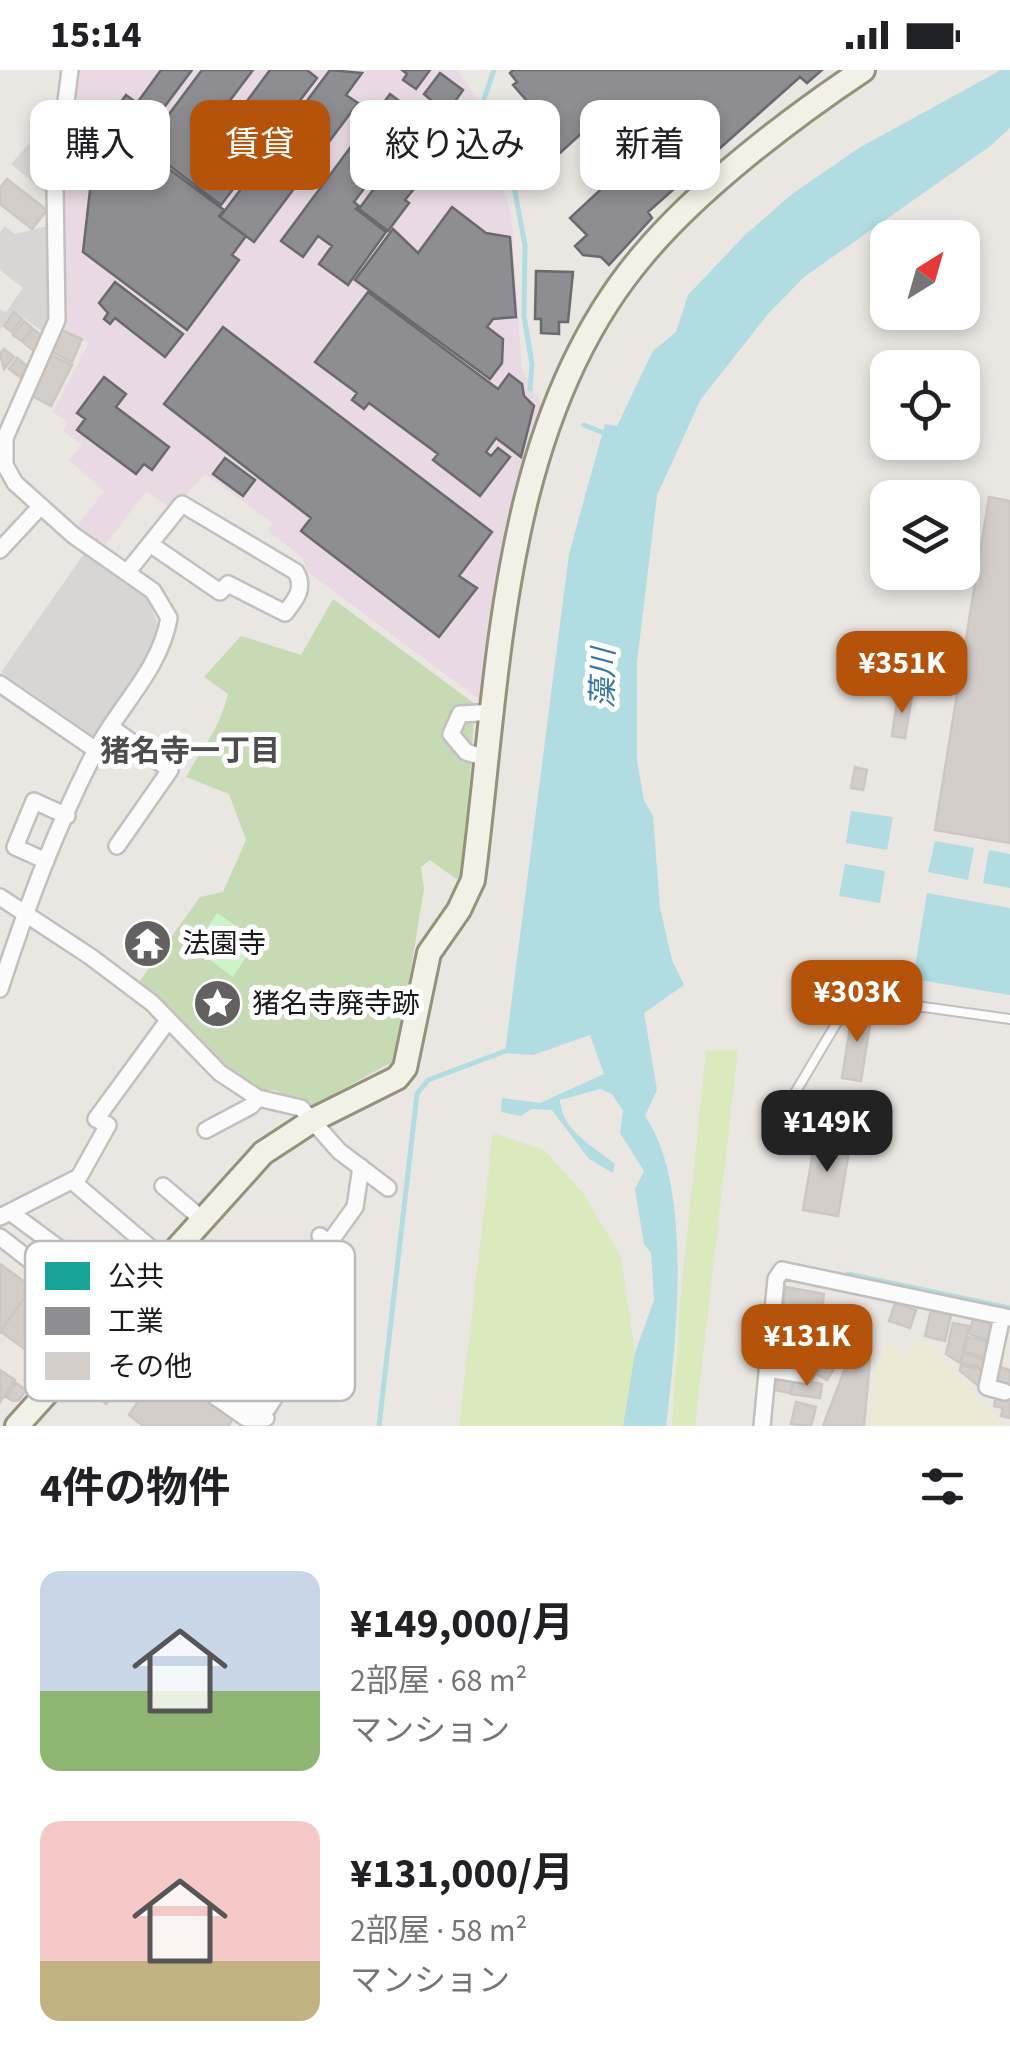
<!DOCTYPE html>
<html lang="ja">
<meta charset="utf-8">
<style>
:root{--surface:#fff;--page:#f2f2f2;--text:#202124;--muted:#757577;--accent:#b45309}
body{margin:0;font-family:"Source Sans 3","Noto Sans JP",sans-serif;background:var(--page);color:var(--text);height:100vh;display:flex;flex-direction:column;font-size:38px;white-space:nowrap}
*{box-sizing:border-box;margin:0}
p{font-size:32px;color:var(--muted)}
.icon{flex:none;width:55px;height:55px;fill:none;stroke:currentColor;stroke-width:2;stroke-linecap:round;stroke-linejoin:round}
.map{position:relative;height:1356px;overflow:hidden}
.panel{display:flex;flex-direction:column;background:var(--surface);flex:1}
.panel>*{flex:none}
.top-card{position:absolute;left:30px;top:30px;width:950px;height:90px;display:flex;gap:20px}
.needle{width:65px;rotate:37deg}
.fabs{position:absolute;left:870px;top:150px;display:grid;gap:20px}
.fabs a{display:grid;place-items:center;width:110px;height:110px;border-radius:20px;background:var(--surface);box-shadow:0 5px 15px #0003;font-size:50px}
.price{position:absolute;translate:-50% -85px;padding:0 22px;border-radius:20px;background:var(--accent);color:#fff;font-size:32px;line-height:65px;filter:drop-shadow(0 2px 5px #0008)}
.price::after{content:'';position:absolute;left:50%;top:60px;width:30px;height:22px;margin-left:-15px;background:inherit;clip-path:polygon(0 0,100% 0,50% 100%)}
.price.on{background:#222;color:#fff}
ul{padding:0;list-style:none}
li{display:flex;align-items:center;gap:30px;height:250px;padding:0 40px}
li span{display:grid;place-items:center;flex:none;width:280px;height:200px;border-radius:20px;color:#555}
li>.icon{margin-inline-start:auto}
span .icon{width:120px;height:120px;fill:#fffc;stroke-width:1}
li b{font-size:42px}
h2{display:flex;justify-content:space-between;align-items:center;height:120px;padding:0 40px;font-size:42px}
.chip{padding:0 35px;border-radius:20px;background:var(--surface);box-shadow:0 5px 15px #0003;font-size:35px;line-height:90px}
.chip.on{background:var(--accent);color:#fff}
.status{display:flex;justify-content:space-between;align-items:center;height:70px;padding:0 50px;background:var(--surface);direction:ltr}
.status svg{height:28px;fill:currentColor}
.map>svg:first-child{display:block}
</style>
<div class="status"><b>15:14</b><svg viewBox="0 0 49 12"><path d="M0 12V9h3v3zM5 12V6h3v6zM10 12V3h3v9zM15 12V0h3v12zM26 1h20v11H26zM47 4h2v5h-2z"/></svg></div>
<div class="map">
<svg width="1010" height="1356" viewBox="0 0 1010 1356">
<rect width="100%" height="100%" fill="#eae6e2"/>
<path fill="#e9d9e4" d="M76,0h381l20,28 34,117 11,155 19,33 -26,84 -28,208 -7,5 -172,-128 -6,-15 -34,-26 5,-8 -68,-49 -33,35 -26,-18 -43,57 -27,-20 28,-37 -35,-31 13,-15 -19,-14 5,-9 -15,-10 36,-69 -27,-13 -3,-143z"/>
<path fill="#edead3" d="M921,1268l84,88h-135l7,-63 13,-19 14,11z"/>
<path fill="#daeabc" d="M738,980l-43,376h-23l8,-124 26,-251z
M493,1063l51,17 38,42 39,65 14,96 -12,73h-164z"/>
<path fill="#c6dab4" d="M333,529l142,105 -12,172 -7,3 -26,-19 -9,7 3,22 -28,171 -88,48 -33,-18 -23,1 -115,-106 63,-88 23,-5 23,-52 -17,-46 -43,-17c17,-31 33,-47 42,-83l-24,-17 37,-41 60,19z"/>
<path fill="#cdf4c9" d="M217,843l40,27 -24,37 -39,-29z"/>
<path fill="#d8d6d4" d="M61,37l-11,89 -39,-32z
M5,156l10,8 32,-8 4,81 -5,27 -32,-23 -14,18v-20l6,3 17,-24 -23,-18v-38z
M86,481l62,43 12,40 -64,104 -95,-66z"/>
<path fill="#b1dce1" d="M1001,0h9v58l-21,19 -185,130 -36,37 -67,85 -44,96 -20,167v99l7,39 9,16 7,92 12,52 12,25 -40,28 13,77 -12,26c49,71 31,228 21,310h-43l12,-73 19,-53 -3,-47 -7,-9 -9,-55 9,-18 -24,-38 3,-22 -11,-17 -12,-5 -40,11c1,30 34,47 55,64l-2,9 -24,-14 -37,-49 -21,-1 -10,7 -20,-4 1,-14 38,5 64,-29 -14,-39 -57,20 -28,-2 64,-499 36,-130 12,2 36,-75 23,-19 12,-37 57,-60 47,-41 67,-46z
M851,741l42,6 -6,33 -41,-7z
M935,771l39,7 -6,32 -40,-8z
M989,780l21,4v34l-27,-5z
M845,794l40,7 -5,32 -41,-7z
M927,823l83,15v87l-97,-16z"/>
<path fill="#17a398" stroke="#187a72" stroke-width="2.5" d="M143,851l25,18 -14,19 -8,-5 -2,4 -15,-17z"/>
<path fill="#8d8d92" stroke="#6a6a6e" stroke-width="2.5" d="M161,0h31l-53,71 -22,-16 4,-5 -8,-7 13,-18 11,8z
M202,0h51l-34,45 11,9 40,-54h37l10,8 -96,127 -72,-55 4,-5 -4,-4z
M330,0l32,3 -16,22 12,8 -104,139 -34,-25z
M402,0h28l-14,19 -13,-9 4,-6z
M513,0h309l-15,13 -7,-6 -152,135 4,6 -43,47 -8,-8 -18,-2 -8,-9 12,-11 -17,-17 71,-66 -36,-40 -66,60 -34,-39 28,-25 -20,-23 4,-3 -7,-9z
M440,3l23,17 -7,10 7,5 -11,14 -28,-25z
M390,24l28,21 10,-13 35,26 -58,72 4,3 -21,28 -29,-22 30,-41 -6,-5 -29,39 5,4 -3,3 30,23 -38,53 -29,-21 13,-18 -14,-10 -15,21 -22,-16z
M114,58l110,82 -5,6 27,20 -14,19 7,5 -52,70 -104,-78 11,-97z
M452,137l34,26 24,4 6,80 -23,2 -6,8 16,12 -1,24 -12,16 -135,-99 38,-51 25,24z
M536,201l37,1 -5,50h-9v12l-18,-1v-14h-6z
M115,212l68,52 -18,23 -50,-39 -5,6 -6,-5 4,-6 -9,-10z
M368,222l130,97 11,-15 13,10 2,12 10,10 -13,51 -25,-19 -10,14 5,4 7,-8 12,9 -30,39 -47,-36 5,-6 -69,-51 -5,6 -12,-9 5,-7 -42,-31z
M223,257l269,205 -33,44 18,12 -38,49 -138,-106 10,-13 -147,-114z
M104,307l22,17 -10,13 53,40 -17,23 -8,-6 -8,10 -59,-44 8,-11 -8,-6z
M225,388l30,22 -12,16 -30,-22z"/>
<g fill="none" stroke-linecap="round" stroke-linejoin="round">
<path stroke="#b1dce1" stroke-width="5" d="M494,0l-10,29 2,24 29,69 10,53 -1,71 8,48 -2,25
M584,355l25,10
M848,1204l162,34
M379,1356l38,-332 11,-14 83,-31"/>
</g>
<path fill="#d3ceca" stroke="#cdc7c3" stroke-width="2.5" d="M7,109l40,31 -15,19 -32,-25v-16z
M14,242l8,7 -10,13 -8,-6z
M24,251l8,7 -10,13 -9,-6z
M33,259l8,6 -7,16 -11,-9z
M61,260l21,9 -10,23 -20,-10z
M4,279l10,8 -10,12 -4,-15z
M51,285l21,10 -21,41 -21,-11z
M17,288l11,9 -8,10 -11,-8z
M989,427l21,4v342l-75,-13z
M898,624l14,2 -7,42 -13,-2z
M855,697l12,3 -4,20 -12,-2z
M853,939l19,3 -11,69 -19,-3z
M816,1064l35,6 -13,76 -35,-6z
M0,1194l32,23 -32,45z
M786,1217l38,7 -3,23 -38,-6z
M25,1227l33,24 -25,34 -33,-24z
M895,1233l21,7 -6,18 -21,-7z
M931,1240l20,5 -6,26 -20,-5z
M973,1249l19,5 -4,16 -19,-6z
M953,1253l16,3 -9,37 -14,-9z
M813,1258l15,6 -5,8 -9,-1 -5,7 -7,-4z
M784,1262l12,8 -8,12 -9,-6z
M968,1267l20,5 -3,15 -21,-5z
M836,1268l11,6 -11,20 -9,-5z
M800,1275l11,5 -13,17 -11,-7z
M122,1280l18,16 -34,38 -18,-16z
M963,1284l21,5 -2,9 -21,-5z
M849,1288l21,2 -6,66h-41z
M822,1290l13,7 -8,13 -12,-7z
M961,1295l23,5 -4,17 -20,-16z
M997,1296l13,4v18l-17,-8z
M161,1297l72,52 -5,7h-85l-14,-11z
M0,1300l15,10 -15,22z
M777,1307l16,2 -3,14 -15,-3z
M794,1309l28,5 -2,14 -29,-4z
M16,1313l10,7 -7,10 -6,1 -7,-4z
M996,1326l14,3v19l-9,-2 2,-8 -9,-2z
M796,1332l20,5 -5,19 -20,-2z"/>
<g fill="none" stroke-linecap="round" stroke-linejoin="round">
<defs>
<path id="lane" d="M772,1051l14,-13 66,-111 158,22"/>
<path id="street" d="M0,480l41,-44
M129,500l53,-66 114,68c9,17 0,27 -11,41l-57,-29 -8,8 -70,-48
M0,614l96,66
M111,657l59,43 -53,76
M489,689l-23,-7 -15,-18 9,-20 35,-2
M46,791l-31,-14 19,-46 33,15
M0,827l91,60 61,46 68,70 38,25 43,10 38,43 49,37
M0,919c26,-81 56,-162 95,-237 24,-46 65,-82 74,-134l-16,-27 -80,-56 -58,-52 -10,-18v-27l52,-118 -2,-132 15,-118
M206,1060l45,-24 7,-8
M72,1111l94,80
M163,1116l40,34
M10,1142l120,89
M0,1147l79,-40 29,-52 -12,-6 71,-97
M320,1166l20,15
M0,1167l110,86 136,95h20
M329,1173l26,-36 6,-40
M1002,1246l-15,71 18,5
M172,1296l29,-38 14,7 67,-84 61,41 -76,117 -12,1 -75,-54
M767,1299l38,6 10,-17
M762,1356l14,-147 6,-9 228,48"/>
<path id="secondary" d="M17,1356l246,-273 52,-34 82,-41 8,-10 24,-115 30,-43 14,-30c27,-208 27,-457 170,-625 55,-66 148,-137 220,-185"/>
</defs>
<use href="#lane" stroke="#c2c0be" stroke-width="12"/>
<use href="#street" stroke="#c2c0be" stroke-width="20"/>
<use href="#secondary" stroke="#94927a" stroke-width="28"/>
<use href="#lane" stroke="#fcfbfb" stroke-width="8"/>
<use href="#street" stroke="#fcfbfb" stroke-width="15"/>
<use href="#secondary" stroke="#f2f1e7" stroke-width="22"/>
</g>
<defs>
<symbol id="temple-disc" viewBox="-11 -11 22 22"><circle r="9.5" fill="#636160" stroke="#fff"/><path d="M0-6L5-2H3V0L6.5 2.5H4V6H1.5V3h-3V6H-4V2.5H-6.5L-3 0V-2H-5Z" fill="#fff"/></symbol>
<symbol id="sight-disc" viewBox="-11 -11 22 22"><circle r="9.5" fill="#636160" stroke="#fff"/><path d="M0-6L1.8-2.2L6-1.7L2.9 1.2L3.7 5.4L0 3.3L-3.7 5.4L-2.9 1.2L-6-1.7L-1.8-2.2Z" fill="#fff"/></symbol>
</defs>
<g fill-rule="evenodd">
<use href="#temple-disc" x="120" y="846" width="55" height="55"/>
<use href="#sight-disc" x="190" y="906" width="55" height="55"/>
</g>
<g text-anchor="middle" stroke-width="10" stroke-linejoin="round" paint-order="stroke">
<g font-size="28" fill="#1a1a1a" stroke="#fff" text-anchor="start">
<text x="182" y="883">法園寺</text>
<text x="252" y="943">猪名寺廃寺跡</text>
</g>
<g font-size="30" font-style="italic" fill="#3a78a2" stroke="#fff">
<text transform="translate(603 608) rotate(-89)" y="10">藻川</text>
</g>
<g font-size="30" font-weight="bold" fill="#4d4d4d" stroke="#fff">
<text x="190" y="691">猪名寺一丁目</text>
</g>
</g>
<rect x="25" y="1171" width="330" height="160" rx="15" fill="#fff" stroke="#bababa" stroke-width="2.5"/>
<rect x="45" y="1192" width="45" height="28" fill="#17a398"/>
<rect x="45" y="1237" width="45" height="28" fill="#8d8d92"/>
<rect x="45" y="1282" width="45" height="28" fill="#d3ceca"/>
<g font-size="28" fill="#1a1a1a">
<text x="108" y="1216">公共</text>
<text x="108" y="1261">工業</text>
<text x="108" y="1306">その他</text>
</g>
</svg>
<div class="fabs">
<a><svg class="needle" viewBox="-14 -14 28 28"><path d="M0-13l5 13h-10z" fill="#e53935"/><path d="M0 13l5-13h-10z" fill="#757577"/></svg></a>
<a><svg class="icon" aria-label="locate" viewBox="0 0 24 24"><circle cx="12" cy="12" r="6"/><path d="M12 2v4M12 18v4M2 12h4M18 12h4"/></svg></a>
<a><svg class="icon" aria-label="layers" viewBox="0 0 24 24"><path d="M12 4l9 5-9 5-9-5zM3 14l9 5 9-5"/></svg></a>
</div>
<b class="price" style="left:902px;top:646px">¥351K</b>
<b class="price" style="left:857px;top:975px">¥303K</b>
<b class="price on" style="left:827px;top:1105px">¥149K</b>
<b class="price" style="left:807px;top:1319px">¥131K</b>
<div class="top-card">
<a class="chip">購入</a>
<a class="chip on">賃貸</a>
<a class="chip">絞り込み</a>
<a class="chip">新着</a>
</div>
</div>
<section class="panel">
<h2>4件の物件<svg class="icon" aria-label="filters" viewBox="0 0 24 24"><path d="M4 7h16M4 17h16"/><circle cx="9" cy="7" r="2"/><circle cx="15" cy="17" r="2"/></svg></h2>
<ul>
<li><span style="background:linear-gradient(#c9d6e8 60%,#8fb573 0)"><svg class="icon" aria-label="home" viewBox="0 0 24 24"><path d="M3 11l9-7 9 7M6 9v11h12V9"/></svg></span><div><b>¥149,000/月</b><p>2部屋 · 68 m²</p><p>マンション</p></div></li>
<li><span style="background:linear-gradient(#f6c9c9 70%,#c2b280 0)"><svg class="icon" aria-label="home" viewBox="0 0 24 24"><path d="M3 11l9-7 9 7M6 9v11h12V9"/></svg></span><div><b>¥131,000/月</b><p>2部屋 · 58 m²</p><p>マンション</p></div></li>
</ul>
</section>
